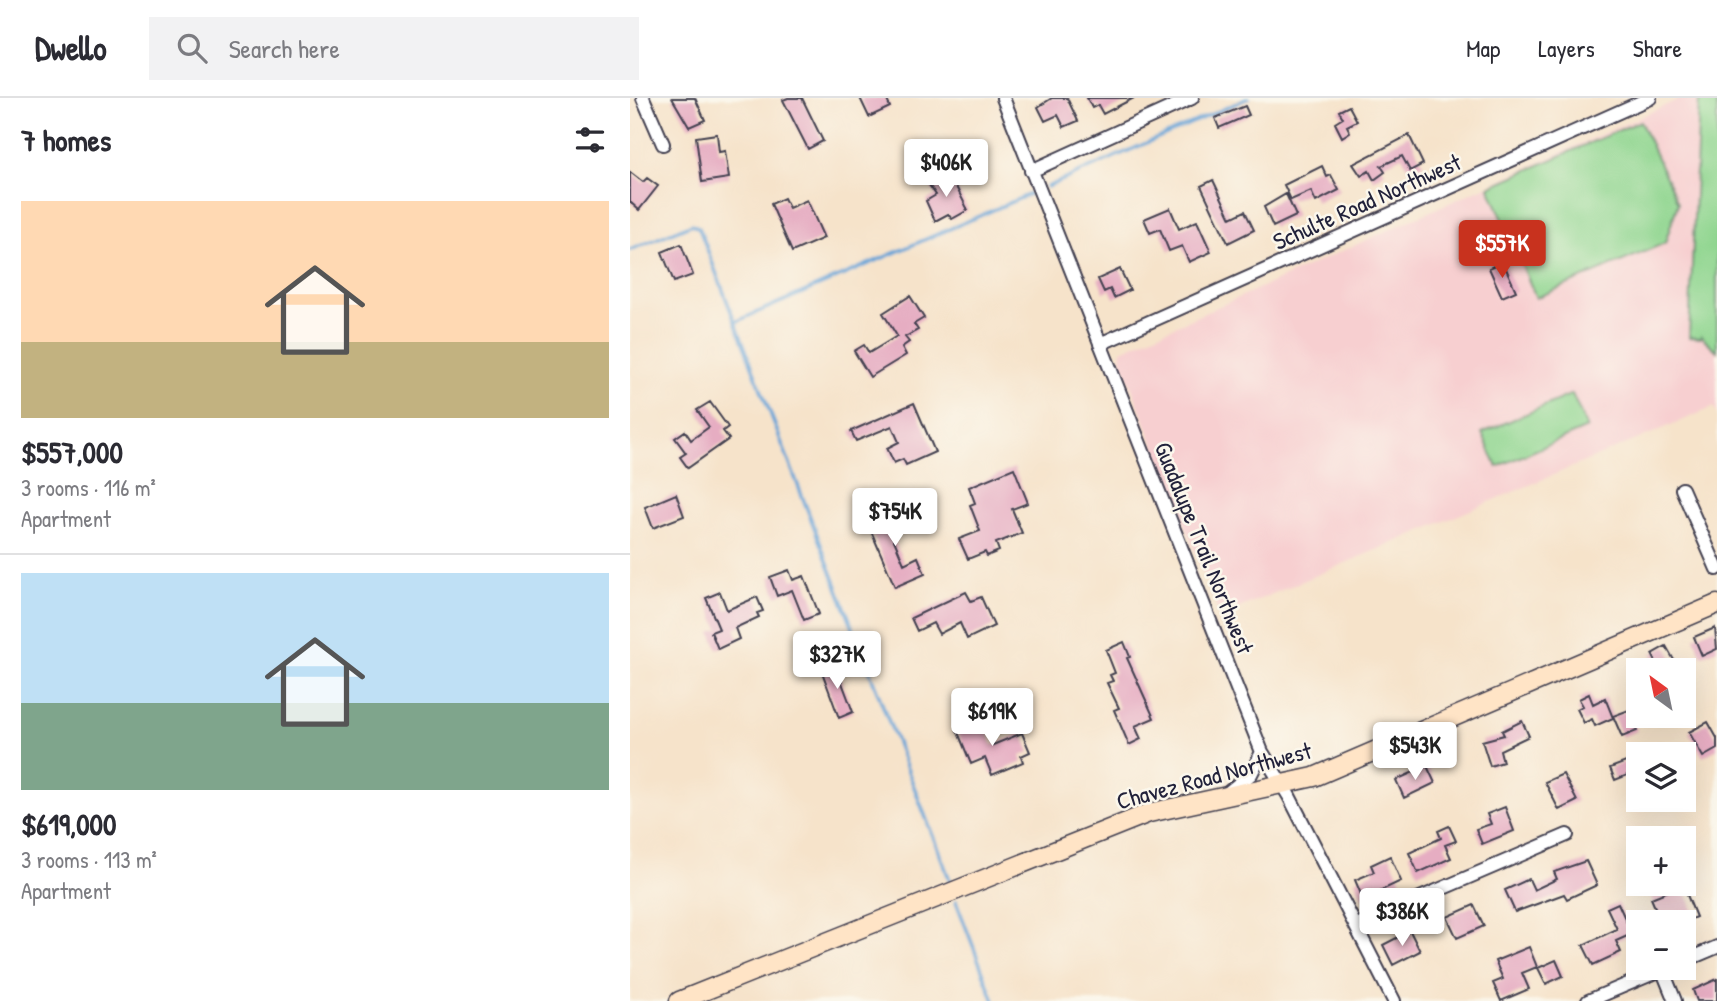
<!DOCTYPE html>
<meta charset="utf-8">
<style>
:root{--surface:#fff;--page:#f2f2f3;--text:#2b2b33;--muted:#7c7c81;--line:#e1e1e2;--accent:#c8321e}
body{margin:0;font-family:"Patrick Hand",sans-serif;background:var(--page);color:var(--text);height:100vh;display:flex;flex-direction:column;font-size:26px;white-space:nowrap}
*{box-sizing:border-box;margin:0}
p{font-size:23px;color:var(--muted)}
.icon{flex:none;width:38px;height:38px;fill:none;stroke:currentColor;stroke-width:2;stroke-linecap:round;stroke-linejoin:round}
.map{position:relative;flex:1;overflow:hidden}
.panel{display:flex;flex-direction:column;background:var(--surface);width:630px}
.panel>*{flex:none}
.needle{width:46px;rotate:327deg}
.fabs{position:absolute;left:996px;top:560px;display:grid;gap:14px}
.fabs a{display:grid;place-items:center;width:70px;height:70px;border-radius:0px;background:var(--surface);box-shadow:0 7px 28px #0002;font-size:35px}
.price{position:absolute;translate:-50% -60px;padding:0 16px;border-radius:7px;background:#fff;color:#222;font-size:23px;line-height:46px;filter:drop-shadow(0 2px 4px #0008)}
.price::after{content:'';position:absolute;left:50%;top:42px;width:21px;height:16px;margin-left:-10px;background:inherit;clip-path:polygon(0 0,100% 0,50% 100%)}
.price.selected{background:var(--accent);color:#fff}
ul{padding:0;list-style:none}
li{display:grid;align-content:center;gap:14px;height:371px;padding:0 21px}
li+li{border-top:2px solid var(--line)}
li span{display:grid;place-items:center;height:217px;border-radius:0px;color:#555}
li>.icon{margin-inline-start:auto}
span .icon{width:126px;height:126px;fill:#fffc;stroke-width:1}
li b{font-size:30px}
h2{display:flex;justify-content:space-between;align-items:center;height:84px;padding:0 21px;font-size:30px}
header{display:flex;align-items:center;gap:42px;box-sizing:border-box;height:98px;padding:0 35px;background:var(--surface);border-bottom:2px solid var(--line)}
header strong{font-size:33px}
nav{display:flex;gap:38px;margin-inline-start:auto;font-size:24px}
.search{width:490px;height:63px;background:var(--page);display:flex;align-items:center;gap:18px;box-sizing:border-box;padding:0 24px;border-radius:0px;color:var(--muted);font-size:26px}
main{display:flex;flex:1;min-height:0}
.map>svg:first-child{display:block}
</style>
<header>
<strong>Dwello</strong>
<div class="search"><svg class="icon" aria-label="search" viewBox="0 0 24 24"><circle cx="10" cy="10" r="6"/><path d="M15 15l6 6"/></svg>Search here</div>
<nav><a>Map</a><a>Layers</a><a>Share</a></nav>
</header>
<main>
<section class="panel">
<h2>7 homes<svg class="icon" aria-label="filters" viewBox="0 0 24 24"><path d="M4 7h16M4 17h16"/><circle cx="9" cy="7" r="2"/><circle cx="15" cy="17" r="2"/></svg></h2>
<ul>
<li><span style="background:linear-gradient(#ffd9b3 65%,#c2b280 0)"><svg class="icon" aria-label="home" viewBox="0 0 24 24"><path d="M3 11l9-7 9 7M6 9v11h12V9"/></svg></span><div><b>$557,000</b><p>3 rooms · 116 m²</p><p>Apartment</p></div></li>
<li><span style="background:linear-gradient(#bfe0f5 60%,#7fa58c 0)"><svg class="icon" aria-label="home" viewBox="0 0 24 24"><path d="M3 11l9-7 9 7M6 9v11h12V9"/></svg></span><div><b>$619,000</b><p>3 rooms · 113 m²</p><p>Apartment</p></div></li>
</ul>
</section>
<div class="map">
<svg width="1087" height="903" viewBox="0 0 1087 903">
<rect width="100%" height="100%" fill="#fbf7ec"/>
<filter id="ink" filterUnits="userSpaceOnUse"><feTurbulence type="fractalNoise" baseFrequency=".0143" numOctaves="2"/><feDisplacementMap in="SourceGraphic" scale="14" xChannelSelector="R" yChannelSelector="G"/><feConvolveMatrix kernelMatrix="1 2 1 2 8 2 1 2 1" color-interpolation-filters="sRGB"/></filter>
<filter id="wash" filterUnits="userSpaceOnUse"><feTurbulence type="fractalNoise" baseFrequency=".00686" numOctaves="4" result="noise"/><feDisplacementMap in="SourceGraphic" scale="28" xChannelSelector="R" yChannelSelector="G"/><feGaussianBlur stdDeviation="1.57" result="paint"/><feColorMatrix in="noise" values="0 0 0 0 0 0 0 0 0 0 0 0 0 0 0 0 0 1.4 0 .05"/><feComposite in="paint" operator="in"/></filter>
<g filter="url(#wash)">
<rect width="100%" height="100%" fill="#f6e3ca"/>
<path fill="#f7cfd0" d="M1052,0h35v316l-3,-7 -494,209 -99,-256 1,-10z"/>
<path fill="#8fd58f" stroke="#587c65" stroke-width="2" d="M1087,0v253l-16,-15 -1,2 -11,-1 10,-238z
M1010,23l38,82 -13,40 -129,55 -47,-111z
M942,296l15,34 -90,39 -15,-34z"/>
<g fill="none" stroke-linecap="round" stroke-linejoin="round">
<path stroke="#65a3d7" stroke-width="3.5" d="M417,89l201,-89
M0,152l62,-26 7,4 252,655
M105,224l295,-128
M326,803l38,100"/>
</g>
<g id="blocks">
<path fill="#e6adc2" d="M42,0h23l10,22 -16,7z
M158,0h14l21,43 -15,8 -25,-49z
M230,0h26l4,9 -21,10z
M422,0h15l11,23 -14,6 -6,-12 -13,6 -7,-14z
M457,0h47l-31,16 -5,-9 -6,3z
M615,8l4,9 -30,13 -4,-10z
M719,8l8,15 -10,5 3,6 -8,5 -7,-14 8,-5 -4,-7z
M87,36l2,18 6,-1 4,27 -27,4 -6,-45z
M779,37l14,29 -13,7 -8,-15 -21,10 4,6 -11,8 -5,-9 -8,5 -8,-12z
M692,68l5,11 4,-2 8,15 -23,12 -5,-11 -20,9 -7,-15z
M0,74l13,10 4,-4 11,8 -19,24 -9,-8z
M319,75l19,37 -16,9 -4,-5 -13,7 -9,-20 10,-6 -7,-10z
M583,82l18,38 14,-7 9,19 -26,13 -27,-57z
M656,96l10,22 -23,11 -9,-20z
M154,100l5,10 18,-8 17,38 -32,14 -21,-48z
M540,110l9,21 18,-8 14,31 -22,10 -7,-16 -13,5 -9,-22 -10,4 -6,-14z
M51,146l12,31 -19,7 -12,-30z
M873,164l13,29 -14,6 -13,-29z
M490,171l10,21 -16,8 -4,-9 -6,3 -6,-13z
M280,198l14,22 -10,6 4,6 -13,7 4,5 -7,5 4,8 -36,22 -16,-26 10,-6 5,8 28,-17 -14,-23z
M80,304l18,25 -5,4 6,8 -41,29 -8,-11 6,-4 -11,-15 10,-7 6,9 18,-13 -12,-17z
M284,305l21,49 -29,13 -3,-6 -9,4 -7,-15 12,-6 -7,-16 -36,15 -5,-10z
M384,370l14,35 -16,6 10,24 -26,10 3,8 -12,5 -2,-4 -17,7 -9,-20 21,-8 -10,-26 5,-2 -6,-16z
M46,396l8,22 -31,12 -8,-21z
M275,410l7,16 -21,9 13,31 14,-7 7,17 -30,13 -27,-63z
M159,472l4,10 11,-4 15,38 -15,6 -12,-30 -15,6 -7,-19z
M90,494l7,18 30,-13 6,14 -6,2 2,4 -24,11 4,11 -21,10 -7,-17 8,-3 -13,-31z
M336,494l5,9 10,-4 13,29 -27,13 -7,-16 -21,11 -6,-11 -16,8 -6,-13z
M1085,530l2,21 -15,7 -8,-19z
M494,544l6,15 -3,1 27,60 -19,8 6,13 -12,6 -15,-35 5,-2 -12,-25 6,-2 -3,-6 5,-2 -9,-23z
M1036,548l8,14 -15,8 -7,-14z
M205,566l18,48 -14,6 -18,-49z
M959,596l4,10 12,-6 8,20 -18,8 -3,-7 -8,4 -7,-14 6,-3 -4,-7z
M999,612l8,21 -15,6 -9,-21z
M353,621l10,26 29,-12 8,19 -9,4 2,6 -31,13 -7,-17 -14,6 -14,-34z
M892,623l7,15 -29,14 3,12 -13,4 -8,-25 22,-6 -2,-4z
M1078,624l9,16v11l-14,8 -14,-25z
M1004,661l4,12 -23,9 -5,-12z
M797,668l8,17 -31,15 -8,-18z
M933,676l14,27 -18,9 -14,-28z
M875,709l9,24 -32,13 -6,-15 15,-5 -4,-10z
M819,728l7,15 -11,4 6,13 -33,15 -9,-20 32,-15 -3,-7z
M760,758l11,25 -38,18 -8,-19 19,-8 -3,-7z
M956,763l11,24 -30,14 -3,-5 -49,18 -10,-22 24,-11 5,11 23,-11 -3,-7z
M1053,787l13,32 -12,5h-7l-2,-5 -14,5 -10,-24z
M988,805l14,31 -16,7 5,11 -28,13 -10,-20 34,-16 -10,-21z
M844,807l10,21 -27,12 -10,-21z
M780,833l10,20 -27,14 -10,-20z
M899,849l8,20 -15,6 7,16 -28,12 -8,-18 10,-4 -8,-18z
M926,862l7,16 -17,8 -8,-16z
M1087,881v22h-20l-4,-11z"/>
</g>
</g>
<g filter="url(#ink)">
<use href="#blocks" fill-opacity="0" stroke="#423f50" stroke-width="2"/>
<g fill="none" stroke-linecap="round" stroke-linejoin="round">
<defs>
<path id="street" d="M13,0l20,46
M373,0l259,654 27,44 105,205
M401,73l161,-73
M470,246l550,-246
M1052,391l35,80
M595,697l26,-21 11,-22
M727,827l210,-90
M1054,863l33,-14
M1032,871l13,32
M958,903l78,-33"/>
<path id="secondary" d="M49,903l470,-188 165,-36 403,-173"/>
</defs>
<use href="#street" stroke="#423f50" stroke-width="16"/>
<use href="#secondary" stroke="#423f50" stroke-width="21"/>
<use href="#street" stroke="#fff" stroke-width="12"/>
<use href="#secondary" stroke="#ffe4c6" stroke-width="18"/>
</g>
</g>
<g text-anchor="middle" stroke-width="5" stroke-linejoin="round" paint-order="stroke">
<g font-size="24" fill="#22223b" stroke="#fbf7ec">
<text transform="translate(737 104) rotate(-24)" y="8">Schulte Road Northwest</text>
<text transform="translate(574 450) rotate(68)" y="8">Guadalupe Trail Northwest</text>
<text transform="translate(584 678) rotate(-15)" y="8">Chavez Road Northwest</text>
</g>
</g>
</svg>
<div class="fabs">
<a><svg class="needle" viewBox="-14 -14 28 28"><path d="M0-13l5 13h-10z" fill="#e53935"/><path d="M0 13l5-13h-10z" fill="#7c7c81"/></svg></a>
<a><svg class="icon" aria-label="layers" viewBox="0 0 24 24"><path d="M12 4l9 5-9 5-9-5zM3 14l9 5 9-5"/></svg></a>
<a>+</a>
<a>−</a>
</div>
<b class="price" style="left:316px;top:101px">$406K</b>
<b class="price selected" style="left:872px;top:182px">$557K</b>
<b class="price" style="left:265px;top:450px">$754K</b>
<b class="price" style="left:207px;top:593px">$327K</b>
<b class="price" style="left:362px;top:650px">$619K</b>
<b class="price" style="left:785px;top:684px">$543K</b>
<b class="price" style="left:772px;top:850px">$386K</b>
</div>
</main>
